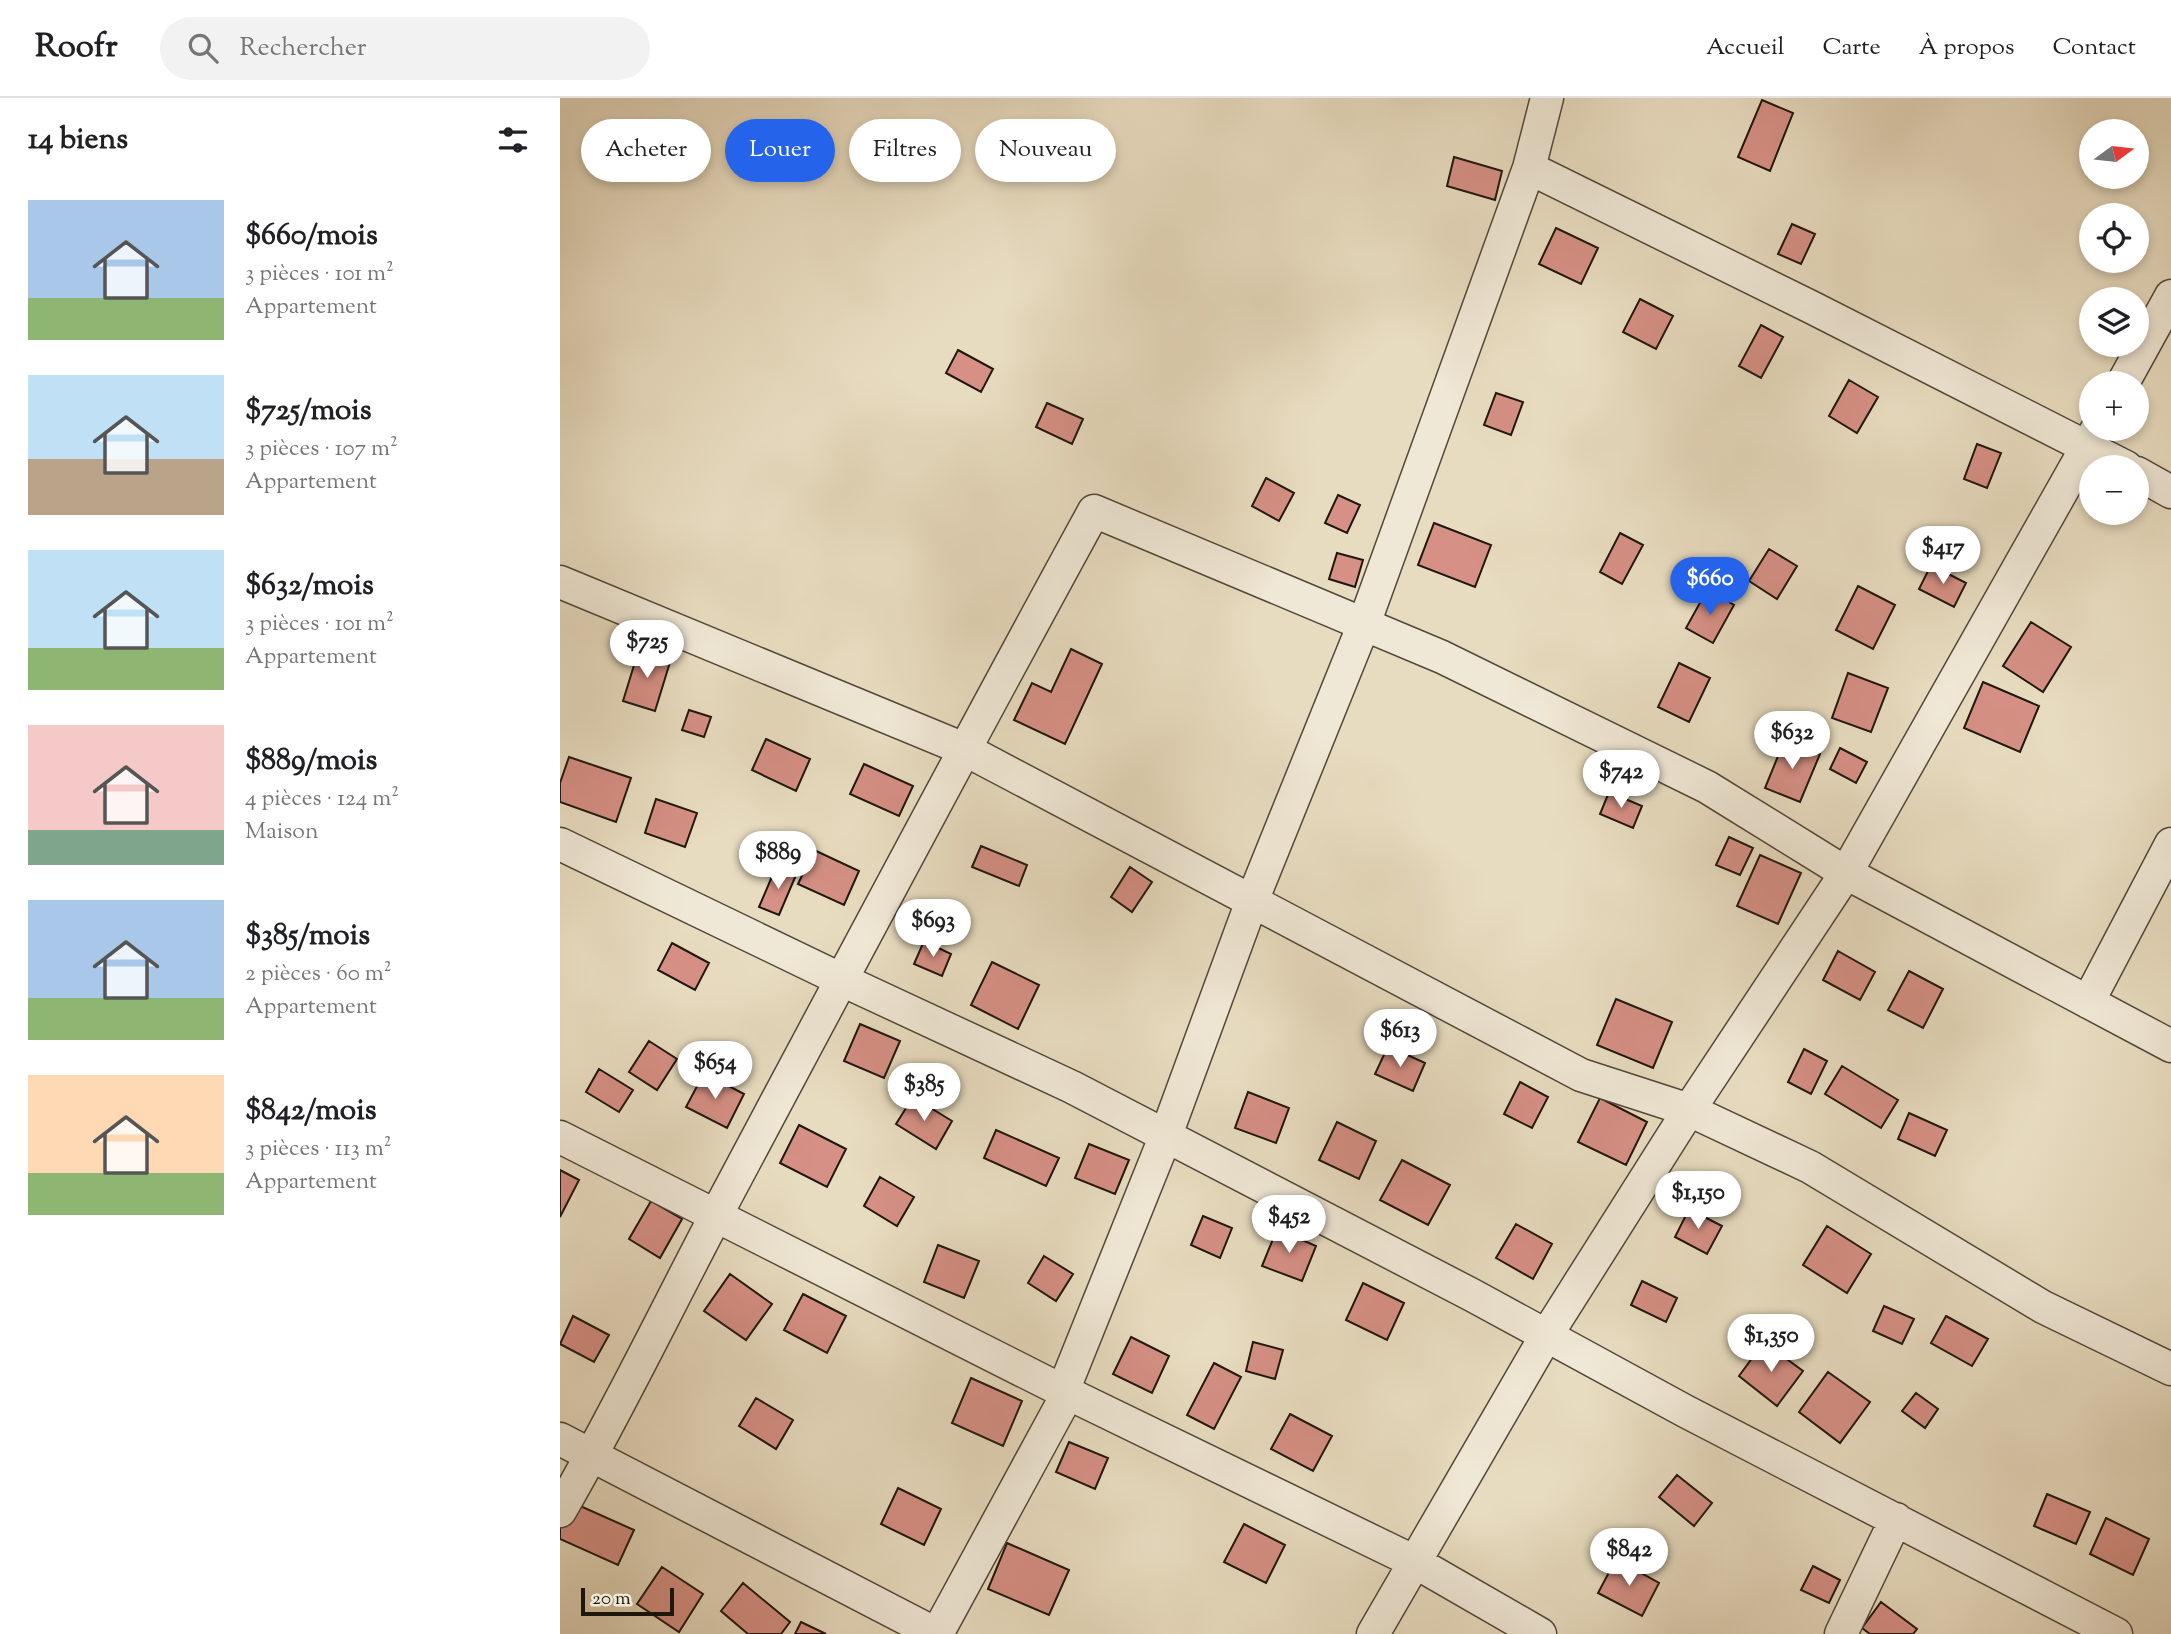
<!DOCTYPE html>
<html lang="fr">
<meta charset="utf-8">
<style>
:root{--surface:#fff;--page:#f2f2f2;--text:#202124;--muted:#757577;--line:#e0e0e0;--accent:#2563eb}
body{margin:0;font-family:"Sorts Mill Goudy",serif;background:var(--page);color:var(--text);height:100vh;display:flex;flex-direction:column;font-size:26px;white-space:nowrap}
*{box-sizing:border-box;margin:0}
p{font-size:23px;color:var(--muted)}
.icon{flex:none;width:38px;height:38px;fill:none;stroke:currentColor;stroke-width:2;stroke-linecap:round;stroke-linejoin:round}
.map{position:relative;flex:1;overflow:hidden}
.sheet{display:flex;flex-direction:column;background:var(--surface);width:560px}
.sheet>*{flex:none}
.hud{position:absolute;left:21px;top:21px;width:665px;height:63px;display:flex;gap:14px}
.needle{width:46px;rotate:75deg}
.tools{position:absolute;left:1519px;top:21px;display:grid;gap:14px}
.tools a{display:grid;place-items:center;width:70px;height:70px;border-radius:50%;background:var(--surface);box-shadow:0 4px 10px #0003;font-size:35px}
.scale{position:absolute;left:21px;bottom:18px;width:93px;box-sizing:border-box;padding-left:7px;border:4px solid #1f160d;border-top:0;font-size:19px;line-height:24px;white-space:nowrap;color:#1f160d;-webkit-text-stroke:5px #f0e8d6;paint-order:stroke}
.price{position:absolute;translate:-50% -60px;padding:0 16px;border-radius:24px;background:#fff;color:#222;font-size:23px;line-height:46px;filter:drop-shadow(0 2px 4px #0008)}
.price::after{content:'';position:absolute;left:50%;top:42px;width:21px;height:16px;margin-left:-10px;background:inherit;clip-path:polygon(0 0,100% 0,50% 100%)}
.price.on{background:var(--accent);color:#fff}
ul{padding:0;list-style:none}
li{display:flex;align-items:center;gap:21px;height:175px;padding:0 28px}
li span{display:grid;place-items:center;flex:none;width:196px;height:140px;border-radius:0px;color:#555}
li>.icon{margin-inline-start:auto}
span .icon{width:84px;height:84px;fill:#fffc;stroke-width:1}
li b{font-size:30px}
h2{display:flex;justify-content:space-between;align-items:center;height:84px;padding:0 28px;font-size:30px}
.tag{padding:0 24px;border-radius:32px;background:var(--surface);box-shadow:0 4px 10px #0003;font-size:24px;line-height:63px}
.tag.on{background:var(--accent);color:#fff}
header{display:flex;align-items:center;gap:42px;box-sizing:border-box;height:98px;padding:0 35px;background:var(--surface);border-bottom:2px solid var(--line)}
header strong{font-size:33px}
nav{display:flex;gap:38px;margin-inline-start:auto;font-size:24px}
.search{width:490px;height:63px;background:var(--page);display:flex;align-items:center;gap:18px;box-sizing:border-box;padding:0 24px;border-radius:38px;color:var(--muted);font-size:26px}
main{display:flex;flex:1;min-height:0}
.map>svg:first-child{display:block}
</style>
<header>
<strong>Roofr</strong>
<div class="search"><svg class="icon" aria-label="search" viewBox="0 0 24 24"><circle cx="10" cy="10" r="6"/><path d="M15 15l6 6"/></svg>Rechercher</div>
<nav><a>Accueil</a><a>Carte</a><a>À propos</a><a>Contact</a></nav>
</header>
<main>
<section class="sheet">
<h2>14 biens<svg class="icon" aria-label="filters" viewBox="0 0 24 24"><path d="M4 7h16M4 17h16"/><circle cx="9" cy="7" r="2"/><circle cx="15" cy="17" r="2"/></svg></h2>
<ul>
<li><span style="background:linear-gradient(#a9c7e8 70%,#8fb573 0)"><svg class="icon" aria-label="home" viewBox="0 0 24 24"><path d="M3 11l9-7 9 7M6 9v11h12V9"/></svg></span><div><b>$660/mois</b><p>3 pièces · 101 m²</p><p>Appartement</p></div></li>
<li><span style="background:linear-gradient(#bfe0f5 60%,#b9a48a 0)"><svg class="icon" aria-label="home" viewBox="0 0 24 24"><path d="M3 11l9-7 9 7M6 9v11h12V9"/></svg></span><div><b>$725/mois</b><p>3 pièces · 107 m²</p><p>Appartement</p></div></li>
<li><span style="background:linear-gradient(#bfe0f5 70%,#8fb573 0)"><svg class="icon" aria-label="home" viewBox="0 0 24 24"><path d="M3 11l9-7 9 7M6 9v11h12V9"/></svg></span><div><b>$632/mois</b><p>3 pièces · 101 m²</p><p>Appartement</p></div></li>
<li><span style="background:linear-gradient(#f6c9c9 75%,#7fa58c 0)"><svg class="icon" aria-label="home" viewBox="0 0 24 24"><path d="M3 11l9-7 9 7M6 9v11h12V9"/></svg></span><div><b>$889/mois</b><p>4 pièces · 124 m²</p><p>Maison</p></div></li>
<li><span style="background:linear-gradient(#a9c7e8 70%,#8fb573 0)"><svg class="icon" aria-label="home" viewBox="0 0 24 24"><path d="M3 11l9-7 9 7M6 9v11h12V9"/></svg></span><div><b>$385/mois</b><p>2 pièces · 60 m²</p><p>Appartement</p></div></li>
<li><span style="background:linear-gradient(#ffd9b3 70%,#8fb573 0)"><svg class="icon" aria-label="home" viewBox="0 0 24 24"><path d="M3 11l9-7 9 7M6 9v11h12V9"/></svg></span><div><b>$842/mois</b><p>3 pièces · 113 m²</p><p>Appartement</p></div></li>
</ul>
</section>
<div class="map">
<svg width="1611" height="1536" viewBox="0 0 1611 1536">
<rect width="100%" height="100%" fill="#e8dcc0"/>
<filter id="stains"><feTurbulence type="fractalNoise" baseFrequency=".00286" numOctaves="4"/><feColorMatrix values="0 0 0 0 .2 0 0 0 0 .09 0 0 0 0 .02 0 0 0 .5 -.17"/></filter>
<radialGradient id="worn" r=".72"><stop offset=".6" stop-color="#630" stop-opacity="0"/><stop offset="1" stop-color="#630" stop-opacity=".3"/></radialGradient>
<path fill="#d69085" stroke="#1f160d" stroke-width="2" d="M1202,2l31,13 -23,58 -32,-14z
M894,59l48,14 -7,29 -48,-14z
M1232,126l23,10 -14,30 -23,-10z
M996,130l42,20 -17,36 -42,-20z
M1080,201l33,17 -17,33 -33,-17z
M1201,227l22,12 -22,41 -22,-12z
M398,252l35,19 -12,23 -35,-19z
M1289,282l29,17 -21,36 -28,-17z
M936,295l27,9 -12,33 -27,-10z
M487,305l36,16 -11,25 -36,-17z
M1417,346l24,9 -14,35 -23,-9z
M706,380l28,15 -15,28 -27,-15z
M778,397l22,10 -13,28 -22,-10z
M874,425l57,22 -16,42 -57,-22z
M1060,435l23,12 -21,39 -22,-12z
M1209,451l28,17 -20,33 -28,-18z
M777,455l26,7 -8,27 -26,-8z
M1371,467l35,18 -12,24 -35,-18z
M1298,488l37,19 -22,44 -37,-19z
M1147,492l27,15 -21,38 -27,-15z
M1471,524l40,25 -28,45 -40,-26z
M79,551l32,10 -16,52 -32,-10z
M511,551l31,15 -37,80 -51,-24 18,-37 19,9z
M1119,565l31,15 -21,44 -31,-15z
M1288,575l40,15 -17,44 -39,-14z
M1423,584l56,24 -19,46 -56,-24z
M129,612l22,7 -7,20 -22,-7z
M206,641l44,20 -14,32 -44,-21z
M1225,641l35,15 -20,48 -35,-14z
M1280,650l27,14 -11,21 -26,-14z
M9,659l62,21 -15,44 -56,-20v-19z
M304,666l49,22 -14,30 -49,-22z
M1049,694l33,14 -9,22 -33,-14z
M96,701l41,14 -12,34 -40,-14z
M1169,739l24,11 -13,27 -24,-10z
M421,748l46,19 -8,21 -47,-19z
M254,752l45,21 -15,34 -46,-21z
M1200,757l41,18 -23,51 -41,-18z
M216,769l20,8 -17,40 -20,-8z
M570,769l22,15 -20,30 -21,-15z
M364,843l27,13 -9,22 -28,-12z
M112,845l37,20 -14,27 -37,-20z
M1278,853l37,21 -15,28 -37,-20z
M432,864l47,23 -21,44 -47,-24z
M1349,873l34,18 -20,39 -35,-18z
M1056,901l56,23 -19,46 -56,-23z
M300,926l40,17 -16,37 -40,-17z
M89,943l28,18 -20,31 -28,-18z
M828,948l37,17 -12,28 -38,-17z
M1244,951l23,12 -16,33 -23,-12z
M1282,968l56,34 -17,28 -56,-34z
M39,971l34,21 -14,22 -33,-20z
M144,975l40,21 -17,34 -41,-21z
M960,984l28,15 -16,31 -28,-14z
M688,994l41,16 -13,35 -41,-15z
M353,999l39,24 -16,28 -40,-25z
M1040,1000l47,24 -21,43 -48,-23z
M1349,1015l38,17 -12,26 -37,-17z
M777,1024l39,19 -17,38 -40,-19z
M239,1027l47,24 -19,38 -47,-24z
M436,1032l63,28 -13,28 -62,-28z
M529,1046l40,16 -14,34 -40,-16z
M842,1062l48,25 -22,40 -48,-25z
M0,1072l19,10 -19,37z
M320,1079l34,20 -17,29 -33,-20z
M91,1103l31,18 -22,39 -31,-19z
M1129,1111l33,17 -15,28 -32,-17z
M643,1118l29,12 -12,30 -29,-13z
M956,1126l36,20 -19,35 -37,-21z
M1267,1128l44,28 -24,39 -44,-28z
M717,1131l39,17 -14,35 -40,-15z
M378,1147l41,16 -15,37 -40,-16z
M484,1158l29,18 -17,27 -28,-18z
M170,1176l42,30 -26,36 -42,-29z
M1082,1183l35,17 -11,24 -35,-17z
M803,1185l41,20 -17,37 -41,-20z
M243,1196l43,22 -19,37 -43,-23z
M1324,1208l30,13 -12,25 -29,-13z
M13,1218l36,19 -15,27 -34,-18z
M1386,1218l42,23 -16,27 -41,-23z
M571,1239l38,19 -17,37 -39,-19z
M693,1244l30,8 -8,29 -29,-8z
M1204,1244l39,29 -26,35 -38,-30z
M654,1265l27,14 -27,52 -27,-14z
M1268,1274l42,30 -30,41 -41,-31z
M411,1280l51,23 -19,45 -51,-23z
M1356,1295l22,16 -13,19 -23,-17z
M196,1300l37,22 -17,29 -37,-23z
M730,1316l42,22 -19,35 -42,-22z
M509,1344l39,16 -13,31 -39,-17z
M1117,1377l35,28 -18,23 -35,-29z
M338,1390l43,21 -17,36 -43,-21z
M1487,1396l43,18 -14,32 -42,-18z
M9,1403l65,29 -16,35 -58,-26v-17z
M1546,1420l43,21 -16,36 -43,-21z
M684,1426l41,21 -19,38 -42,-21z
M447,1445l62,27 -20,45 -61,-26z
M1056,1461l43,24 -17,33 -44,-23z
M1253,1468l27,14 -11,23 -28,-13z
M102,1469l41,27 -24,38 -42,-28z
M183,1485l47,39 -9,12h-33l-27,-23z
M1321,1504l36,27 -4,5h-43l-8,-6z
M241,1524l25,12h-31z"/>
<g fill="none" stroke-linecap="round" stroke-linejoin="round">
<defs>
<path id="minor" d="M969,70l282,139 315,160
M1563,285l48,-87
M1577,375l34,19
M0,484l404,167 617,326 108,35 121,57 233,140 128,62
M0,746l282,136 230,107 400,208 213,116 431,223
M1528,904l83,-158
M0,1039l503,254 352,171 125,72
M503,1293l103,-256 86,-234 112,-277 165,-456 18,-70
M0,1341l376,195
M0,1413c58,-100 108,-205 162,-307 123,-231 246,-463 372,-693l348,146 265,130 139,86 325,173
M377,1536l131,-241
M813,1536l173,-298 143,-226 157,-237 251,-444
M1281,1536l55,-115"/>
</defs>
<use href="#minor" stroke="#51483a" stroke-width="35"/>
<use href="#minor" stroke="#f0e8d6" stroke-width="32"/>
</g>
<rect width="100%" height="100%" filter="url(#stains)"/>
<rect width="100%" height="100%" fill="url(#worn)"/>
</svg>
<div class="tools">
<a><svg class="needle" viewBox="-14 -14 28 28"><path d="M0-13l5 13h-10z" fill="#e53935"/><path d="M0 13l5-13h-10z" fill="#757577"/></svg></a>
<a><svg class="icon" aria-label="locate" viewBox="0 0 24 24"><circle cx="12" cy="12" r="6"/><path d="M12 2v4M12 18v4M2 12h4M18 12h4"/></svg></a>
<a><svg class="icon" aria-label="layers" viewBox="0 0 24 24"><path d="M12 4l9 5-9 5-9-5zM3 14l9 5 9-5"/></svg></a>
<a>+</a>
<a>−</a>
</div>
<div class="scale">20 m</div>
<b class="price" style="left:1383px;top:488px">$417</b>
<b class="price on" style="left:1150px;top:519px">$660</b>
<b class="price" style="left:87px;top:582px">$725</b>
<b class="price" style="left:1232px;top:673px">$632</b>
<b class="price" style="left:1061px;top:712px">$742</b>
<b class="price" style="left:218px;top:793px">$889</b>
<b class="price" style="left:373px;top:861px">$693</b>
<b class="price" style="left:840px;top:971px">$613</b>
<b class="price" style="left:155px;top:1003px">$654</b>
<b class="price" style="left:364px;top:1025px">$385</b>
<b class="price" style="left:1138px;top:1133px">$1,150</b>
<b class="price" style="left:729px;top:1157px">$452</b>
<b class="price" style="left:1211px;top:1276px">$1,350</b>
<b class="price" style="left:1069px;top:1490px">$842</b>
<div class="hud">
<a class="tag">Acheter</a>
<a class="tag on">Louer</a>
<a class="tag">Filtres</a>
<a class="tag">Nouveau</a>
</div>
</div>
</main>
